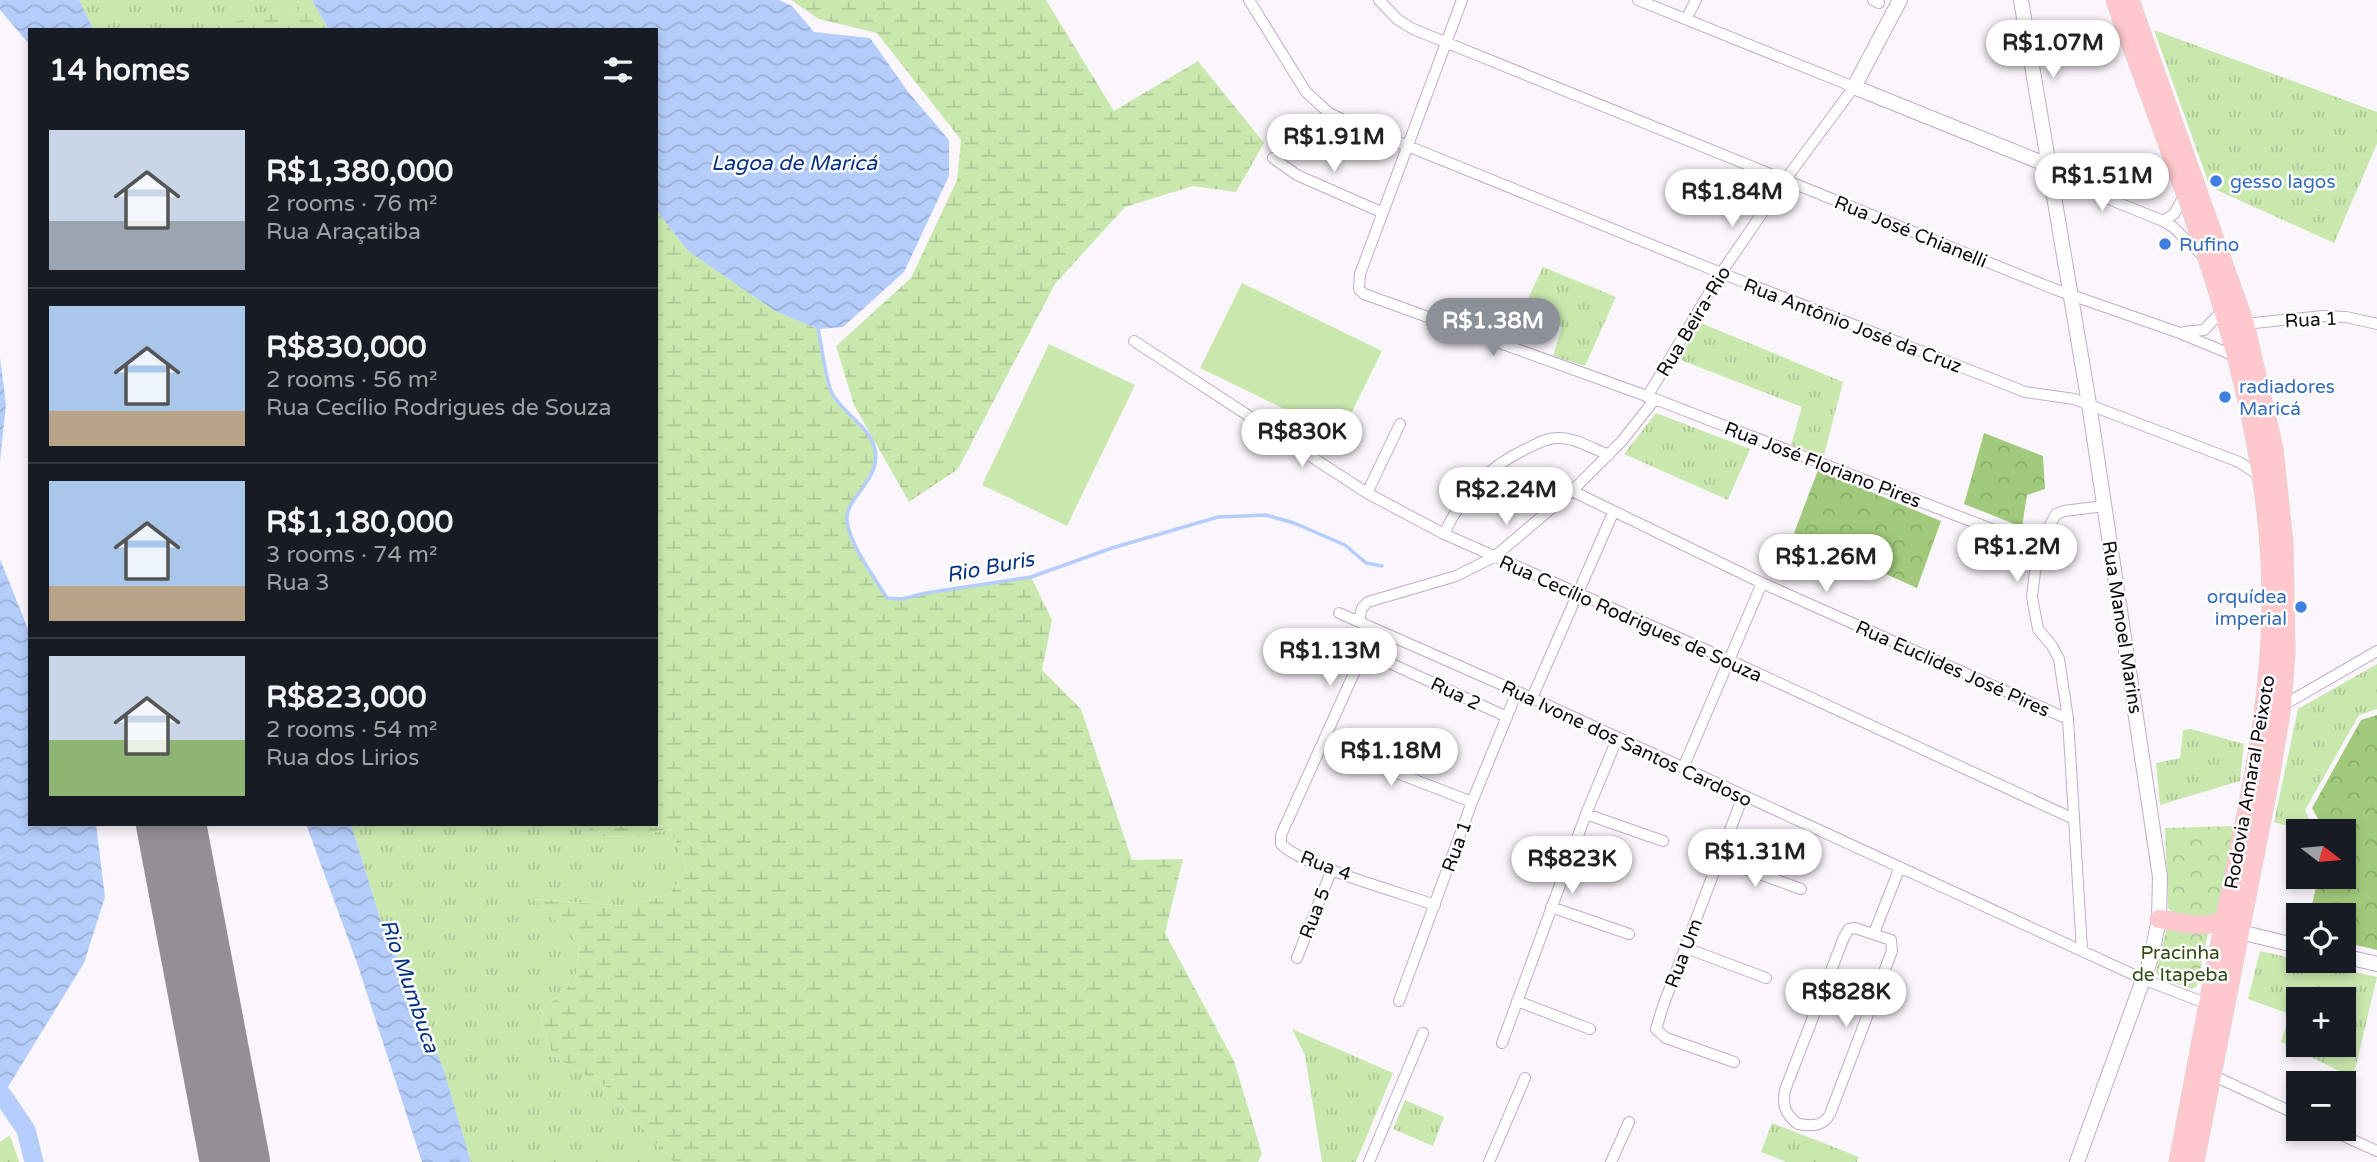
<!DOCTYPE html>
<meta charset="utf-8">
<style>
:root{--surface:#171b24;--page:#20242c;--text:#f1f3f6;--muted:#9ea1a6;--line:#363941;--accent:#8c9099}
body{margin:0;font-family:"Varela Round",sans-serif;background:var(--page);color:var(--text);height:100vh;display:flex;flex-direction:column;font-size:26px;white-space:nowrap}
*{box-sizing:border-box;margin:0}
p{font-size:23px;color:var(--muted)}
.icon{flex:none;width:38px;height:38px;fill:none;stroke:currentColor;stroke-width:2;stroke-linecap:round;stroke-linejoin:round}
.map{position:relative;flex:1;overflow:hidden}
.drawer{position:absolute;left:28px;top:28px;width:630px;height:798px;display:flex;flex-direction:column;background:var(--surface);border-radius:0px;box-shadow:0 4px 10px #0003}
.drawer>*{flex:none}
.needle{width:46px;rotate:106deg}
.tools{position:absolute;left:2286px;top:819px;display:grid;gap:14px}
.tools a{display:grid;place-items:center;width:70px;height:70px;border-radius:0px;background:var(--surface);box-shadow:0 4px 10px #0003;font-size:35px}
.price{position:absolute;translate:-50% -60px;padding:0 16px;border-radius:24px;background:#fff;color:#222;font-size:23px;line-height:46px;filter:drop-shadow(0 2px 4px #0008)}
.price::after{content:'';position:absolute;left:50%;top:42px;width:21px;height:16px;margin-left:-10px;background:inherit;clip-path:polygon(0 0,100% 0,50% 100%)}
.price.on{background:var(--accent);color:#fff}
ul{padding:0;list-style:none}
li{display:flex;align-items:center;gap:21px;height:175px;padding:0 21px}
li+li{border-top:2px solid var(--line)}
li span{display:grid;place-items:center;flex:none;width:196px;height:140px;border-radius:0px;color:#555}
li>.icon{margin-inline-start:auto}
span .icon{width:84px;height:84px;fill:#fffc;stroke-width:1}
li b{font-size:30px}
h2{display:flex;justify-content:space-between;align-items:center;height:84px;padding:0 21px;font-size:30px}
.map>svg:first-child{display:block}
</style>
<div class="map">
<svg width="2377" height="1162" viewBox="0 0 2377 1162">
<defs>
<pattern id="grass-tufts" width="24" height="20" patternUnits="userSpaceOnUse" patternTransform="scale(1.75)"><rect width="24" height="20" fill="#c9e8ae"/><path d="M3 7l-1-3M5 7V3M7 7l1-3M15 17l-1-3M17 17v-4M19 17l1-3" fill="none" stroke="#acc695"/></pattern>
<pattern id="forest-crowns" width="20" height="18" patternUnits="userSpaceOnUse" patternTransform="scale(1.75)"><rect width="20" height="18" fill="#a2ca7c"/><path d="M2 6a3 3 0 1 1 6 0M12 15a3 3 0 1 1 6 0" fill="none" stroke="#8aac6a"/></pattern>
<pattern id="wetland-marsh" width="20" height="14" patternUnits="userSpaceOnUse" patternTransform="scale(1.75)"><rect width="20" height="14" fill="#c9e8ae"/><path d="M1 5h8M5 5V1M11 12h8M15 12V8" fill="none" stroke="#acc695"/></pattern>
<pattern id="park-crowns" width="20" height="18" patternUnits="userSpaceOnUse" patternTransform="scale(1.75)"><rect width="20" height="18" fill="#c9e8ae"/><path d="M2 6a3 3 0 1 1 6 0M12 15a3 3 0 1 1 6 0" fill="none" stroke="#acc695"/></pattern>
<pattern id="water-waves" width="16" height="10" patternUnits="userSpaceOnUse" patternTransform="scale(1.75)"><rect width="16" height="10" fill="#b4cdfa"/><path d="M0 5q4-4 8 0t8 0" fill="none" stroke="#9aafd5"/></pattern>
</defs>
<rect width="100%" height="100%" fill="#fbf6fc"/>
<path fill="url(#grass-tufts)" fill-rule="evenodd" d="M79,0h222l1,9 -84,16 -2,5h-122z
M2154,30l223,82v32l-43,99 -124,-56z
M1543,267l73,30 -31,69 -32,-10 9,-29 -40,-16z
M1701,323l142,59 -19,73 -33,-10 11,-38 -124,-48z
M1656,413l94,36 -22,51 -104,-46z
M2377,664v45l-18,6 -54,95 10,21h-9l-32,-9 24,-113z
M2191,729l53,15 -4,37 -80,24 -4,-42 24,-5 3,-28z
M351,824h233l13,12 34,1 41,-8 15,39 -17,26 -44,12 -91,-7 45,45 -5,37 -36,32 14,43 53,31 67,75h-202l-27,-91 -29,-74 -34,-76z
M2260,951l117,26 -24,101 -72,-36 9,-28 -42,-15zM2298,999h45v46h-45z
M1292,1029l101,44 -37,89h-34l-17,-107z
M1405,1100l39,17 -11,29 -40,-17z
M1772,1123l87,34 -2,5h-71l-25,-10z
M10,1135l9,27h-19v-20z"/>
<path fill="url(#forest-crowns)" d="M1984,433l59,23 2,33 -18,6 -5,32 -58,-23z
M1818,470l123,51 -24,67 -123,-55z
M2377,715v235l-34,-8v-27h-33l8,-38h25v-46h-18l-13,-23 49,-88z"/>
<path fill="url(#wetland-marsh)" d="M301,0h11l17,30h-113l1,-5 84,-16z
M791,0h255l68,111 84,-50 66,82 -28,49 -43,-6 -68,21 -70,77 -97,185 -49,33 -55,-97 -18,-59 75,-68 46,-98 4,-40 -84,-107 -58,-14z
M656,210l32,41 87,60 43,18c4,17 7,49 14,63 8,18 34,33 41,51 14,35 -29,53 -26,78 3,24 27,56 40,77l15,1 24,-6 105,-16 21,43 -10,50 39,39 51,151 51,-1 -18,74 69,128 28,93 -4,8h-585l-67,-75 -53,-31 -14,-43 36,-32 5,-37 -47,-45 93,7 44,-12 17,-26 -16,-39 -40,8 -35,-1 -12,-12h72z"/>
<path fill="url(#park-crowns)" d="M2235,826l-15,87 -12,8 -33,-5 -7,-9 -3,-79z
M2173,925l35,8 -11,53 -5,3 -32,-11 -4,-6 10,-41z"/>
<path fill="#c9e8ae" d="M1242,283l140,68 -42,85 -140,-68z
M1049,344l86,41 -68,141 -85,-41z"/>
<path fill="url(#water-waves)" d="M0,0h79l15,30h-64v15l-30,-35z
M312,0h467l13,6 22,26 56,6 39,55 40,47v36l-45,96 -61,55 -25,2 -43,-18 -87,-60 -32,-41v-180h-327z
M0,358l6,46 -6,57z
M0,559l30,75v190h66l9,73 -21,66 -84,137z
M306,824h45l30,97 34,76 29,74 27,91h-49l-64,-196z"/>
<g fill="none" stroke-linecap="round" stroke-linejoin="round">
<path stroke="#b4cdfa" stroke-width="3.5" d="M818,329c4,17 7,49 14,64 8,17 34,32 41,50 14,35 -29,53 -26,78 3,24 27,56 40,77l15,1 24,-6 105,-16 81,-29 106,-31 48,-2 28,8 51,22 21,18 16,3"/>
<path stroke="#b4cdfa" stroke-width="19" d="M3,1096l23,34 8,32"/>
<path stroke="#948e96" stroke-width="70" d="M171,824l64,338"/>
<defs>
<path id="minor" d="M1249,0l57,92 23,21 17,8 375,152 284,111 20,8 49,7 165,63 21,14
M1379,0l18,19 16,10 641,260 123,43 58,24
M1462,0l-102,274 -1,15 5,5 291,105 383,148
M1638,0l216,87 -69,93 -64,93 -74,124
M1873,0l6,3
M1686,19l10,-19
M1273,158l24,17 84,37
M2052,176l111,45 10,6 30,29
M2163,221l11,-7 10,-18
M2245,324l78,-8 23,1 31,7
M2184,332l20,-2 18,-19
M1134,341l233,152 77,41 285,126 345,159
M1572,491l190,92 306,136
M1367,493l33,-69
M1444,534c18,-39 43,-67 82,-85 10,-5 20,-11 31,-11 17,-1 36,11 52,17
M1339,613l193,85 613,282 63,24
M1359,620l3,-12 6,-6 88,-26 38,-19 78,-66 50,-50 33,-42
M1532,698l81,-185
M2282,706l95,-55
M1322,744l150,58
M1683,768l79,-185
M1586,814l77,27
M1719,859l82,30
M1435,905c-33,-12 -133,-39 -154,-61v-9l78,-173 15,-5 7,2 126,58
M1551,907l78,27
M1855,928l36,12 1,11 -62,163c-7,13 -19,12 -32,10 -13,-10 -16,-19 -13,-34l59,-153 5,-8z
M1874,933l26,-66
M1686,948l80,30
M2082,950l-14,-231 -9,-60 -7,-13 -14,-17 -6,-32 6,-50 18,-33 8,-3 40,-5
M1297,958l35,-89
M1399,1001l73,-199 45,-110
M1517,1001l73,28
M1502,1043l84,-229 31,-75
M1734,1062l-68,-24 -10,-9 7,-23 80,-210
M2212,1075l86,40
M2328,1129l49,22
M1369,1162l54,-129
M1489,1162l36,-84
M1611,1162l18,-40"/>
<path id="secondary" d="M1900,0l-46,87 196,79
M2021,0l68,404 71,473 -1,42 -8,39 -74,204
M2240,932l58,14
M2343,956l34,8"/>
<path id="trunk" d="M2115,0c67,190 155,390 156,595 1,102 -21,202 -42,302 -18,88 -34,177 -51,265
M2130,0l115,324 29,125 10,94 2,109 -4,54 -12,73 -75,383
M2159,919c22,3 47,12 66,-1"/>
</defs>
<use href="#minor" stroke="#c2abc9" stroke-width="12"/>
<use href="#secondary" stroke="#c2abc9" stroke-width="16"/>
<use href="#trunk" stroke="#d4d3d4" stroke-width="19"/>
<use href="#minor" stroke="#fff" stroke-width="10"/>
<use href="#secondary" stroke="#fff" stroke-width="14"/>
<use href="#trunk" stroke="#fec8cc" stroke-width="18"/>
</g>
<g fill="#3f7fe0" stroke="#fff" stroke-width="2.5">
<circle cx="2216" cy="181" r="7"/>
<circle cx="2165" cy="244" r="7"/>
<circle cx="2225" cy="397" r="7"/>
<circle cx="2301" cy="607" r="7"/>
</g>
<g text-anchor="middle" stroke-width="5" stroke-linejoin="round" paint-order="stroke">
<g font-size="19" fill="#366cbe" stroke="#fff" text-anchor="start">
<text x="2230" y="188">gesso lagos</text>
<text x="2179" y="251">Rufino</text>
<text x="2239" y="393">radiadores<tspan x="2239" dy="22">Maricá</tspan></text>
<text x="2287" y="603" text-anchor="end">orquídea<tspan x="2287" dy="22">imperial</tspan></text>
</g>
<g font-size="19" fill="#100812" stroke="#fff">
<text transform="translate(1911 231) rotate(22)" y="7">Rua José Chianelli</text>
<text transform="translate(2311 319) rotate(-3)" y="7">Rua 1</text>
<text transform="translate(1693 321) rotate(-59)" y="7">Rua Beira-Rio</text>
<text transform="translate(1853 325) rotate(21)" y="7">Rua Antônio José da Cruz</text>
<text transform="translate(1823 464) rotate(21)" y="7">Rua José Floriano Pires</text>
<text transform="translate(1631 618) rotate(24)" y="7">Rua Cecílio Rodrigues de Souza</text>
<text transform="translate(2123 627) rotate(81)" y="7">Rua Manoel Marins</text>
<text transform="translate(1953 668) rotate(24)" y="7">Rua Euclides José Pires</text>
<text transform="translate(1456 693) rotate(25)" y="7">Rua 2</text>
<text transform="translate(1627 743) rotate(25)" y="7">Rua Ivone dos Santos Cardoso</text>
<text transform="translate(2249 782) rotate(-80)" y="7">Rodovia Amaral Peixoto</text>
<text transform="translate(1456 846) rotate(-70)" y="7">Rua 1</text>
<text transform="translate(1326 865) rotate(21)" y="7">Rua 4</text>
<text transform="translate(1314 913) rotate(-69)" y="7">Rua 5</text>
<text transform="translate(1683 953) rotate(-69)" y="7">Rua Um</text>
</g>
<g font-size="19" fill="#324c15" stroke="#fff">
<text x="2180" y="959">Pracinha<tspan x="2180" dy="22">de Itapeba</tspan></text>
</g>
<g font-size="21" font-style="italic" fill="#063182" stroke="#fff">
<text x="794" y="170">Lagoa de Maricá</text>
<text transform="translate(990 567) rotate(-11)" y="7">Rio Buris</text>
<text transform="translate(410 986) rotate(71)" y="7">Rio Mumbuca</text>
</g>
</g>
</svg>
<div class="tools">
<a><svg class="needle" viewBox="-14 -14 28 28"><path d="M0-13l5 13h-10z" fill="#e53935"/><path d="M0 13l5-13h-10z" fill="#9ea1a6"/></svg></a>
<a><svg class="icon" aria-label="locate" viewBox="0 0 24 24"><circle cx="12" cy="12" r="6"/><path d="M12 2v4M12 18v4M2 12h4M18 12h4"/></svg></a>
<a>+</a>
<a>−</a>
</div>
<b class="price" style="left:2053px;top:80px">R$1.07M</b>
<b class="price" style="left:1334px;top:174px">R$1.91M</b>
<b class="price" style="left:2102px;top:213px">R$1.51M</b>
<b class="price" style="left:1732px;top:229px">R$1.84M</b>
<b class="price on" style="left:1493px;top:358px">R$1.38M</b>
<b class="price" style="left:1302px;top:469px">R$830K</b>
<b class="price" style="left:1506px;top:527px">R$2.24M</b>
<b class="price" style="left:2017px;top:584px">R$1.2M</b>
<b class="price" style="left:1826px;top:594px">R$1.26M</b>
<b class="price" style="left:1330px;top:688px">R$1.13M</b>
<b class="price" style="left:1391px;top:788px">R$1.18M</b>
<b class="price" style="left:1755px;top:889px">R$1.31M</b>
<b class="price" style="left:1572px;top:896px">R$823K</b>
<b class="price" style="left:1846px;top:1029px">R$828K</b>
<section class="drawer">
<h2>14 homes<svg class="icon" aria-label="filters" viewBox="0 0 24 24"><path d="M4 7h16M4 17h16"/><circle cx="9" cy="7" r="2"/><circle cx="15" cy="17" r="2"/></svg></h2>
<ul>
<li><span style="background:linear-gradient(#c9d6e8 65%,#9aa5b1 0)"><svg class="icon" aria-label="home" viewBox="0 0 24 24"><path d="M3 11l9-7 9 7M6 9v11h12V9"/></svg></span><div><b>R$1,380,000</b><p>2 rooms · 76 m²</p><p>Rua Araçatiba</p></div></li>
<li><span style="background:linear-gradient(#a9c7e8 75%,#b9a48a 0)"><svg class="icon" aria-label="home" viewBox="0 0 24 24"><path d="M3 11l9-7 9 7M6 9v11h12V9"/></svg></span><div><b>R$830,000</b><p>2 rooms · 56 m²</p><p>Rua Cecílio Rodrigues de Souza</p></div></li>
<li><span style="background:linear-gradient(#a9c7e8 75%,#b9a48a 0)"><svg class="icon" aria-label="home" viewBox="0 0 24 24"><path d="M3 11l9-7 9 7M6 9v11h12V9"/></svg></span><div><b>R$1,180,000</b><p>3 rooms · 74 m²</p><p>Rua 3</p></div></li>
<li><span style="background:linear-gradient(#c9d6e8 60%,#8fb573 0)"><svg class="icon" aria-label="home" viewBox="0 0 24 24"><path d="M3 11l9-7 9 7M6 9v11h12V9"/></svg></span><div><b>R$823,000</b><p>2 rooms · 54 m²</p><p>Rua dos Lirios</p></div></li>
</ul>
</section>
</div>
